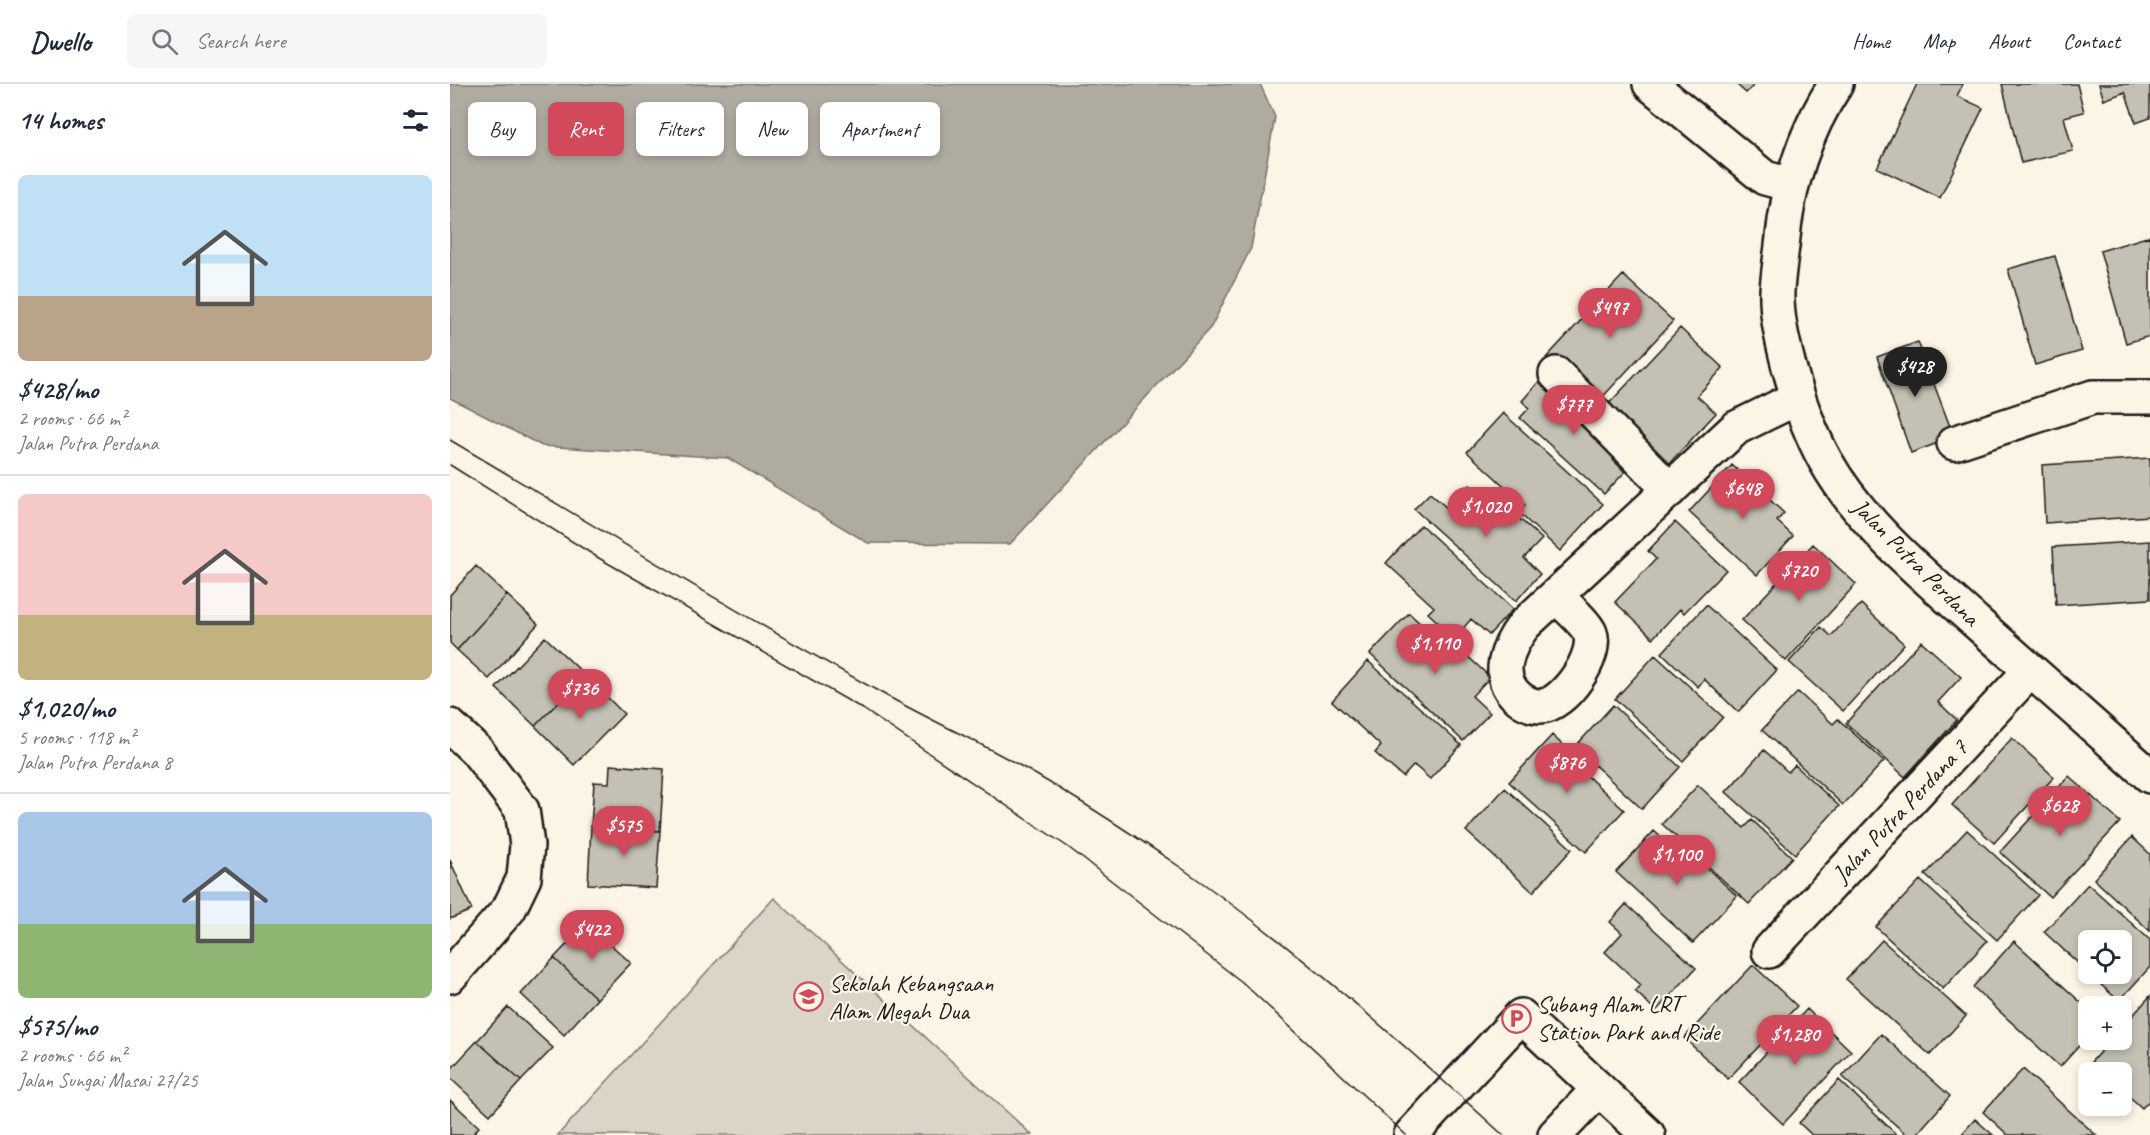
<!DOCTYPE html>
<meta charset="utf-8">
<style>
:root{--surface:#fff;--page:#f6f6f7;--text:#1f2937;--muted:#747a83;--line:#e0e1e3;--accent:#d1495b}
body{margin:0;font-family:Caveat,sans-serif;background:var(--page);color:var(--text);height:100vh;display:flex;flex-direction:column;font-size:22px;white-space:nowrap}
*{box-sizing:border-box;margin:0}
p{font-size:20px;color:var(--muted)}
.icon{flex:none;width:33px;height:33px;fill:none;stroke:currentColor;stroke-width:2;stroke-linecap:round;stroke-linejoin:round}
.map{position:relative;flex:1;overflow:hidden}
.drawer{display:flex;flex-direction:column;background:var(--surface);width:450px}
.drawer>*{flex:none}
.guide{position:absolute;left:18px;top:18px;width:570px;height:54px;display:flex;gap:12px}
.tools{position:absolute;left:1628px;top:846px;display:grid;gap:12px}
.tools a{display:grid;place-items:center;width:54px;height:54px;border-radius:9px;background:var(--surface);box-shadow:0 3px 9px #0003;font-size:30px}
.price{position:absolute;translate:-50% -51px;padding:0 14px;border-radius:21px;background:var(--accent);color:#fff;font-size:20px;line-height:39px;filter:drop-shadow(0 2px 3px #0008)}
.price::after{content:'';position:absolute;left:50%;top:36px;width:18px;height:14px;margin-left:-9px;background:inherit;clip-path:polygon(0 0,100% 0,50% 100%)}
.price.active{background:#222;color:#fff}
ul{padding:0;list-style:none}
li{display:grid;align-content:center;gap:12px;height:318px;padding:0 18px}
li+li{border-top:2px solid var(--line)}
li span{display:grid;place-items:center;height:186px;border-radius:9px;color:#555}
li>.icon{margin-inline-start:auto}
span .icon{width:108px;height:108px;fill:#fffc;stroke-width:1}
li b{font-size:26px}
h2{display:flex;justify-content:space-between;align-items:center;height:72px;padding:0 18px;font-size:26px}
.chip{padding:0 21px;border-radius:9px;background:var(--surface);box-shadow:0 3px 9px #0003;font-size:21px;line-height:54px}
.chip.active{background:var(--accent);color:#fff}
header{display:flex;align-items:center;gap:36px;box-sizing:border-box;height:84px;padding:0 30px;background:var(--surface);border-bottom:2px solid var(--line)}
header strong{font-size:28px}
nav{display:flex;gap:33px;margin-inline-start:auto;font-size:21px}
.search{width:420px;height:54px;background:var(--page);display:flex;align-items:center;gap:15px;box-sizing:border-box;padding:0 21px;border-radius:9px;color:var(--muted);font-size:22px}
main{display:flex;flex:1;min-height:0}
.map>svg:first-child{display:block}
</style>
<header>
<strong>Dwello</strong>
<div class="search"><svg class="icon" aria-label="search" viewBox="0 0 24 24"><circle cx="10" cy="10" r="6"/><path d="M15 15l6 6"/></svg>Search here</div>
<nav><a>Home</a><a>Map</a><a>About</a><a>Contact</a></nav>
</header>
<main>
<section class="drawer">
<h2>14 homes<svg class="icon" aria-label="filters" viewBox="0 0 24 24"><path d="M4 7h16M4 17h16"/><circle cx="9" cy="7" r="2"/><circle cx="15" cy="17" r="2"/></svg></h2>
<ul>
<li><span style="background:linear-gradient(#bfe0f5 65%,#b9a48a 0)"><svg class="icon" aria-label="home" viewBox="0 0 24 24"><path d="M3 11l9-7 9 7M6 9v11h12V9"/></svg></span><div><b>$428/mo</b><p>2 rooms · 66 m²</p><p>Jalan Putra Perdana</p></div></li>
<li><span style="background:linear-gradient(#f6c9c9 65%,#c2b280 0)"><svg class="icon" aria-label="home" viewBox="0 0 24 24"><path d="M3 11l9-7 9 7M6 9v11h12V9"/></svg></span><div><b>$1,020/mo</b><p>5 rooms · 118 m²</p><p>Jalan Putra Perdana 8</p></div></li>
<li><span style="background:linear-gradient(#a9c7e8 60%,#8fb573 0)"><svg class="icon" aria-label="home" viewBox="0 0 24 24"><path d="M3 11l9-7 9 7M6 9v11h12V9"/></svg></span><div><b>$575/mo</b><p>2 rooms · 66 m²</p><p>Jalan Sungai Masai 27/25</p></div></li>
</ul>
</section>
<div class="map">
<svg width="1700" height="1051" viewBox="0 0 1700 1051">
<rect width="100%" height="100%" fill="#fcf5e5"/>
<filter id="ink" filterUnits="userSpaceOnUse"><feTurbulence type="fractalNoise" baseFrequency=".0167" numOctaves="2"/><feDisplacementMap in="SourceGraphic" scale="12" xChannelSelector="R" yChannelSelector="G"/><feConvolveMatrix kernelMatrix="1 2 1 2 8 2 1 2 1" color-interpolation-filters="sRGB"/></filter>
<g filter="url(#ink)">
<path fill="#dbd5c8" stroke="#7c7872" stroke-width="1.5" d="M324,814l258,237h-474z"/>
<path fill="#b0aba1" stroke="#75726c" stroke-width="1.5" d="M0,0h810l15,33 -24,131 -40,79 -201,217 -142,-1 -140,-85 -186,-12 -92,-48z"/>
<path fill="#c4c0b3" stroke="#1c1c1c" stroke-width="1.5" d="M1286,0h19l-9,9z
M1467,0h46l-6,12 26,12 -43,90 -63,-30z
M1552,0h75l7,28 -20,5 9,34 -52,12z
M1649,0h51v34l-14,5 -11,-31 -21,8z
M1700,152v100l-24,7 -26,-92z
M1605,172l27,95 -47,14 -27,-96z
M1173,191l50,46 -75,81 -52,-44z
M1230,244l43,40 -26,28 19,17 -52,56 -62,-58z
M1468,258l36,95 -43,16 -34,-96z
M1091,295l84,68 -12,13 12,12 -21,22 -84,-76 9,-10 -7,-7z
M1053,329l100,91 -43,47 -42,-39 7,-7 -58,-53z
M1700,374v58l-105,7 -3,-58z
M1282,381l52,48 -7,8 16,15 -36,39 -68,-63z
M1020,401l36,34 6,-7 30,27 -18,19 16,16 -24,27 -102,-92 16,-16 18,16z
M1225,438l51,48 -42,43 -4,-4 -27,29 -38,-36 41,-43 -8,-8z
M971,441l92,84 -24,26 -18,-16 -16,19 -27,-25 6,-6 -48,-44z
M1700,457v58l-94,6 -3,-58z
M1363,460l43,40 -70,77 -44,-41z
M26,482l31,29 -50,55 -7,-7v-48z
M57,511l31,29 -49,55 -32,-29z
M1411,520l43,40 -61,67 -54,-49 32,-35 10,9z
M1256,521l71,65 -39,42 -34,-33 -6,8 -36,-34z
M959,529l47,44 6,-6 28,26 -18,19 18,17 -27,28 -93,-87z
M95,553l40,38 -50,51 -39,-38z
M1471,557l40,36 -23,25 19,18 -52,57 -59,-54z
M1205,571l68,62 -40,44 -68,-62z
M918,577l93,84 -31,34 -16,-14 -11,12 -28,-24 6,-7 -49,-45z
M135,591l39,39 -50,51 -39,-39z
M1348,608l35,32 5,-5 46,42 -41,44 -81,-75z
M1163,621l67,62 -38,42 -67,-62z
M1102,651l35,33 -4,4 41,38 -38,42 -77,-70z
M1562,654l42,39 -60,66 -42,-38z
M1314,666l24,22 7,-7 44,41 -44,48 -69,-62z
M160,681l54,4 -4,62 -69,-4 3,-45 15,1z
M1619,692l51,46 -70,75 -50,-45z
M1248,701l46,43 8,-8 40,37 -43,47 -87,-80z
M1055,704l67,61 -39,43 -67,-61z
M141,743l69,4 -4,57 -68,-4z
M1517,746l71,65 -41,45 -72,-65z
M1204,747l33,30 6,-6 44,41 -44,47 -77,-71z
M1682,753l18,17v77l-56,-52z
M0,776l22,50 -22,9z
M1470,796l67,61 -44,48 -67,-62z
M1638,800l62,56v27l-31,34 -30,-27h32v-34h-33v32l-44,-40z
M1176,820l70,64 -40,43 -21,-20 6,-6 -36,-33 17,-19 -12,-11z
M137,839l44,40 -34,36 -43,-41z
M1432,856l84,76 -36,39 -84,-76z
M1564,857l74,68v27l-28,31 -87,-80z
M104,874l43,41 -33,36 -43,-41z
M1303,881l44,41 -69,73 -44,-41z
M1700,912v104l-8,8 -21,-19v-17h-18l-12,-10 20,-22h10v-11z
M58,923l45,41 -32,33 -44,-40z
M1357,925l44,42 -68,73 -44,-42z
M1431,950l69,62 -34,39h-9l-65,-58z
M27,957l44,40 -31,34 -40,-37v-8z
M1573,985l73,66h-88l-25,-23z
M1389,996l58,55h-85l-13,-12z
M0,1016l29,27 -7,8h-22z
M1525,1035l18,16h-32z"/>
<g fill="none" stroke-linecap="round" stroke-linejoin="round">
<defs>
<path id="minor" d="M1200,0l115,94 26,7
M1386,0c-32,49 -49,104 -54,162 -2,15 -4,30 -5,45 -1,25 6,52 12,76 9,32 20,64 36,93 36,64 97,114 151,162 58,52 116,103 174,154
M1106,290l114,116
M1504,359l139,-46h57
M1106,512c9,9 30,27 34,37 9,22 -27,74 -50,73 -8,0 -15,-3 -21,-8 -26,-20 -11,-52 5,-73l212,-197 61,-30
M0,642l27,25 45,59 5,35 -3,33 -15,31 -59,67
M1319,867l261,-280
M961,1051l110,-119 127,119
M1105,1051l44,-46"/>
</defs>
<use href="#minor" stroke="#1c1c1c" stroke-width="38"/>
<use href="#minor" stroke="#fcf5e5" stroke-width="33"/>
<path stroke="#1c1c1c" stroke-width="1.5" d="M0,356c142,84 283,171 428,251 46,26 95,48 141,74 55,31 109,66 161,102 115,80 219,173 323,268
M0,381l147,92 266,152 205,138 174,135 164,153"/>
</g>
</g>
<defs>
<symbol id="school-ring" viewBox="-11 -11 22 22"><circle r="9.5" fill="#fcf5e5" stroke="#d1495b" stroke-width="1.5"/><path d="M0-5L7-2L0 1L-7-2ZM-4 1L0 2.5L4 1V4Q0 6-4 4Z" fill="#d1495b"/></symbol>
<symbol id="parking-ring" viewBox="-11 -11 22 22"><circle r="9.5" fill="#fcf5e5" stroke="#d1495b" stroke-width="1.5"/><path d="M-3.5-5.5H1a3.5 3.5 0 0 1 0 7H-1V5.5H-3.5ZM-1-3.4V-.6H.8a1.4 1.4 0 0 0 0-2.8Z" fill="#d1495b"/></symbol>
</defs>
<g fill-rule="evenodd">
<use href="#school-ring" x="342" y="896" width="33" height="33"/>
<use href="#parking-ring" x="1050" y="918" width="33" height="33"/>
</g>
<g text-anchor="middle" stroke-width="4.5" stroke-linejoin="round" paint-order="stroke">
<g font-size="24" fill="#1c1c1c" stroke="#fcf5e5">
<text transform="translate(1466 478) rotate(45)" y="8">Jalan Putra Perdana</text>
<text transform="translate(1450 727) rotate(-47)" y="8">Jalan Putra Perdana 7</text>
</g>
<g font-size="24" fill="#1c1c1c" stroke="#fcf5e5" text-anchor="start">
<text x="379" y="907">Sekolah Kebangsaan<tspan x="379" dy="28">Alam Megah Dua</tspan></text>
<text x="1087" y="928">Subang Alam LRT<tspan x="1087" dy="28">Station Park and Ride</tspan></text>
</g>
</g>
</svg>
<div class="tools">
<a><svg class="icon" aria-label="locate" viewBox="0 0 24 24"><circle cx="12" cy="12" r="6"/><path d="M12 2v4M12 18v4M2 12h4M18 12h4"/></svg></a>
<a>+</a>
<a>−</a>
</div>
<b class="price" style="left:1160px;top:255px">$497</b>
<b class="price active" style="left:1465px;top:314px">$428</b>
<b class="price" style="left:1124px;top:352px">$777</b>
<b class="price" style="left:1293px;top:436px">$648</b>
<b class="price" style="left:1036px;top:454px">$1,020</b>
<b class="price" style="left:1349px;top:518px">$720</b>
<b class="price" style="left:985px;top:591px">$1,110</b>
<b class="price" style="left:130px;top:636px">$736</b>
<b class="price" style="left:1117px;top:710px">$876</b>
<b class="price" style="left:1610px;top:753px">$628</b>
<b class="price" style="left:174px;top:773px">$575</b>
<b class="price" style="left:1227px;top:802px">$1,100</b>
<b class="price" style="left:142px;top:877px">$422</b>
<b class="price" style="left:1345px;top:982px">$1,280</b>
<div class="guide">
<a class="chip">Buy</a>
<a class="chip active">Rent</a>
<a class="chip">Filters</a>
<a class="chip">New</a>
<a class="chip">Apartment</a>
</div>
</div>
</main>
